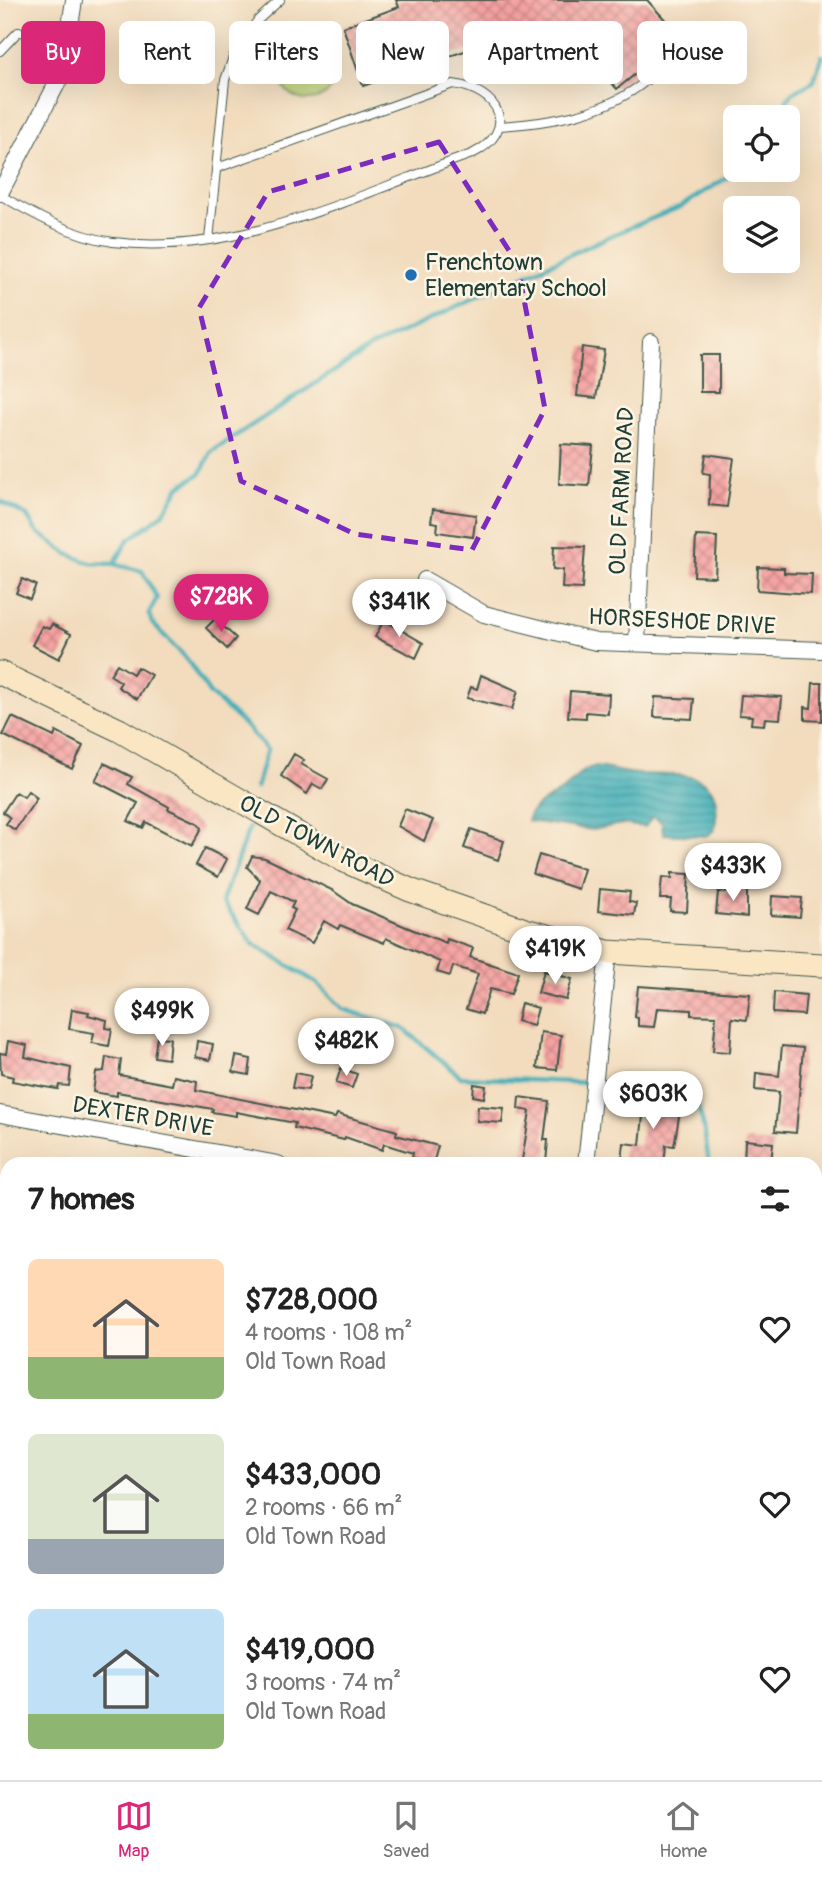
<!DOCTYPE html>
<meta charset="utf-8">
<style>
:root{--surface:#fff;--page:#f2f2f2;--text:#222;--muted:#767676;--line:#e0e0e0;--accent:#db2777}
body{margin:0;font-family:Pangolin,sans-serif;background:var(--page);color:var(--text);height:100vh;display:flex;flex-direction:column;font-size:26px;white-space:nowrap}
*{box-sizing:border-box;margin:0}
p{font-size:23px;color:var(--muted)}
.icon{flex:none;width:38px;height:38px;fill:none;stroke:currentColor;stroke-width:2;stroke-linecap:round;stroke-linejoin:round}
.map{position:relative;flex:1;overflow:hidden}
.panel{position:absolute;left:0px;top:1157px;width:822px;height:625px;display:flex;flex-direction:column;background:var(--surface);border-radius:21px 21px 0 0;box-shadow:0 7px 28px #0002}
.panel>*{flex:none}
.hud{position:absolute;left:21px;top:21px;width:780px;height:63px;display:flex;gap:14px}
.fabs{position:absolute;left:723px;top:105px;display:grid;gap:14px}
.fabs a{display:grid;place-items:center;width:77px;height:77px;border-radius:10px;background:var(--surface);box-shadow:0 7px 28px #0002;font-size:35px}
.price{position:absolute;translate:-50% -60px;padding:0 16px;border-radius:24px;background:#fff;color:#222;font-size:23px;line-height:46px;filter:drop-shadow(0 2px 4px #0008)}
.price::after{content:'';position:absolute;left:50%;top:42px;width:21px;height:16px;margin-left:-10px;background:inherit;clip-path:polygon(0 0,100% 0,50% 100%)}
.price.active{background:var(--accent);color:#fff}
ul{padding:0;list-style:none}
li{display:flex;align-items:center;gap:21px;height:175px;padding:0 28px}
li span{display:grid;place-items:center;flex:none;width:196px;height:140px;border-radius:10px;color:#555}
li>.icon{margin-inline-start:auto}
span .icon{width:84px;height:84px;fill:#fffc;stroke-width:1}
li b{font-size:30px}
h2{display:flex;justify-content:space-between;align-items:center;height:84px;padding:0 28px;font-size:30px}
.pill{padding:0 24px;border-radius:10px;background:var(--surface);box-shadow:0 7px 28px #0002;font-size:24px;line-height:63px}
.pill.active{background:var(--accent);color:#fff}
.tab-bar{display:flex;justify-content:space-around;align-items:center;height:98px;border-top:2px solid var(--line);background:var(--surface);font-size:19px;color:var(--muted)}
.tab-bar a{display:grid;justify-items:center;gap:4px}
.tab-bar .active{color:var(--accent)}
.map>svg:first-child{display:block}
</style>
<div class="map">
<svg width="822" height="1780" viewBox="0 0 822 1780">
<defs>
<pattern id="park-tufts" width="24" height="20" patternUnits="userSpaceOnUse" patternTransform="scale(1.75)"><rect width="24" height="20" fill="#bad074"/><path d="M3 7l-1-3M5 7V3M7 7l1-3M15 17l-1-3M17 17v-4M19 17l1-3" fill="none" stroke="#97aa60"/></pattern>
<pattern id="water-rules" width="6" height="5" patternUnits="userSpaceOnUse" patternTransform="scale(1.75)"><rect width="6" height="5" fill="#3cadb7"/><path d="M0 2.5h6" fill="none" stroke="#328e96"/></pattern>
<pattern id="building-cross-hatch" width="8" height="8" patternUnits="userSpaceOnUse" patternTransform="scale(1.75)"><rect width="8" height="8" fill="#f6a3a2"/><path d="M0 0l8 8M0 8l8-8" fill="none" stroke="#c78685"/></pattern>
</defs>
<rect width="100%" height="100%" fill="#fcf5e5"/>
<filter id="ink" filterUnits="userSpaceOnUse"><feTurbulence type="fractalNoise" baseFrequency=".0143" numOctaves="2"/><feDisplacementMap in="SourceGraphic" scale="14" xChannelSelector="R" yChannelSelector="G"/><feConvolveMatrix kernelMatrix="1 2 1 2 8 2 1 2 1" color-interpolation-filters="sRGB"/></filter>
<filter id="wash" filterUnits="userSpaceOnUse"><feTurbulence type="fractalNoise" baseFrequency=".00686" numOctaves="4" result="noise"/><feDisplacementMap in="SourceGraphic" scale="28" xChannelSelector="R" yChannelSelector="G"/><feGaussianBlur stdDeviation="1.57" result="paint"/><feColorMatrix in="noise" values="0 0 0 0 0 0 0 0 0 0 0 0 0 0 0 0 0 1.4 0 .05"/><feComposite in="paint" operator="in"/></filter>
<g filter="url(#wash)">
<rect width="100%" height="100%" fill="#f2dcbd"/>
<path fill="url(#park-tufts)" stroke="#6c8654" stroke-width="2" d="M279 71a29 29 0 1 1 58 0a29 29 0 1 1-58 0Z"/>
<path fill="url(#water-rules)" stroke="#2e7576" stroke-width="2" d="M593,767c16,1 32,7 49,7 42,1 86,-4 72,56l-7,6 -44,-2 -1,-11 -9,-7 -8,11 -24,-3 -28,6 -66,-9c6,-19 21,-20 36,-31 12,-8 15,-20 30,-23z"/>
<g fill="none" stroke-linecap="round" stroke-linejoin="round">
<path stroke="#3cadb7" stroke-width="4.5" d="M776,117l16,-24 21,-11 9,-26
M0,501l27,15 9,15 32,23 22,9 24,1 28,7 15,27 -8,15 3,10 34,35 24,36 35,31 22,25 -11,37
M114,564l14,-24 35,-26 16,-27 22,-14 10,-21 160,-105 239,-111 70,-29 59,-37
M249,828l-27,73 31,43 64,39 26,26 60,19 58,49 129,6
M598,1084h76l14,4c16,24 17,48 21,76
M767,1780l1,-6"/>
</g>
<g id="blocks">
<path fill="url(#building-cross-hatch)" d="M396,0h251l34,37 -64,52 -31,-34 -19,11 -29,5 -30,-8 7,-15 -13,-10 -139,48 -20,-59 56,-20z
M582,347l22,3 -8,48 -19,-2z
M700,355h19v37h-19z
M561,444l32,2 -4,40 -30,-2z
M706,454l28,4 -7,49 -18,-2 1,-31 -7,-1z
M433,509l43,6 -3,22 -36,-5 1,-9 -7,-1z
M696,536l21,1 -2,40 -21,-1z
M554,546l31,1 -3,42 -20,-1 1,-18 -10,-1z
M758,567l26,1v5l28,1 -1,20 -54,-4z
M22,579l14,6 -6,14 -14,-6z
M215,619l21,19 -9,11 -21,-21z
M384,620l39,23 -7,15 -41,-21z
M52,624l19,10 -12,25 -27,-14 10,-19 7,3z
M117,664l16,10 4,-7 14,8 -14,24 -19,-12 3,-5 -11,-7z
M481,675l37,16 -6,18 -45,-11 4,-11 6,2z
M813,683h9v38l-17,-1v-13l6,1z
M570,691l39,3 -1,20 -22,-2v6l-18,-1z
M741,695l41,2 -2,22 -15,-1 -1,7 -13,-1 1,-8 -13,-1z
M655,697l39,2 -2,20 -38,-2z
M12,717l42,20 2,-5 27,14 -11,23 -69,-34z
M294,754l10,6 -3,4 27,15 -6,10 -9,-5 -6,10 -26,-18z
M104,763l28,14 -4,7 41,23 -1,2 30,14 4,5 -10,18 -46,-24 -3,6 -15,-7 10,-18 -43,-22z
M28,791l9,7 -22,32 -9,-6 4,-6 -7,-6 13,-20 8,5z
M405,809l28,11 -9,21 -26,-15z
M471,829l33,12 -6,19 -34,-12z
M205,848l22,11 -9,18 -22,-12z
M539,855l45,14 -6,20 -45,-15z
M252,856l13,2 67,32 20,14 59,25 35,14 1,-4 26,9 -3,9 48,16 -7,21 -21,-5 -8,25 -16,-5 12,-35 -25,-8 -3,10 -13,-4 3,-10 -54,-24 -2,5 -44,-18 -2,4 -14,-8 -12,22 -27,-13 10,-20 -4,-2 3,-6 -23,-11 -12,24 -12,-6 13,-29 -13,-13z
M672,873l17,1 -2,38 -17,-1 1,-12h-11l2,-22 10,1z
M733,886l14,2v29l-31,-3 2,-22 14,1z
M600,889l30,3 -1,10 7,1 -2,12 -36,-4z
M772,896l30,2 -2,19 -29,-2z
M544,971l28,8 -6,21 -28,-7z
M638,986l112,8 -3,26 -15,-2 -2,34 -17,-1 3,-35 -25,-1v-5l-34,-2 -3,19 -16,-1v-8l-3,-1z
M774,992l32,3 -2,20 -31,-2z
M521,1003l17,5 -5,18 -16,-5z
M72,1009l17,3 -1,3 19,5 -1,8 6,1 -3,17 -17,-3 2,-10 -25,-4z
M541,1032l20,3 -4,35 -20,-2z
M157,1037l13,1 -2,21 -14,-2z
M8,1041l19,4 -2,12 46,11 -2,18 -10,-1 -1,4 -13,-2 -33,-6 1,-4 -12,-3 -1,-21 6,1z
M197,1041l16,3 -3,16 -15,-3z
M782,1046l21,2 -7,85 -21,-2 4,-39 -24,-2 1,-17 23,3z
M236,1056l15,3 -2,16 -16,-3z
M106,1057l15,3 -2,15 53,10 2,-9 23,5 -1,9 139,28 2,-4 60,17 -1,4 42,11 -5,18h-15l1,-4 -7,-2 1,-5 -29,-9 -2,6 -37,-13 -1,3 -50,-12 1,-5 -59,-11v4l-24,-4 1,-3 -96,-17v4l-24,-4 3,-20 8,-1z
M341,1068l16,6 -5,14 -16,-5z
M295,1073l16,3 -3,14 -16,-2z
M474,1084l12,2 -2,12 -11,-2z
M637,1090l20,2 -1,10 9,1v6l15,2 -6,35 -8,-1 -2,19 -42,-4 2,-17 16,2 4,-40 -8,-1z
M519,1097l30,4 -5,39h4l-2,23 -24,-3 8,-49 -12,-2z
M478,1106l26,2 -2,15 -25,-2z
M745,1140l28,3 -2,21 -27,-1z"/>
</g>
</g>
<g filter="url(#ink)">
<use href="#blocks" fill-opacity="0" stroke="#3f5549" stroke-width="2"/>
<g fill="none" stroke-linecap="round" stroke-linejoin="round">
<defs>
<path id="service" d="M0,51l18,-19 51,3
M500,126c47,-3 99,-11 138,-39 20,-15 38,-34 56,-51
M0,195c34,20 72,41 113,47 124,16 244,-48 359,-88 48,-24 27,-64 -19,-70l-236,84
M209,240l16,-160 11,-31 22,-29 22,-20"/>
<path id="minor" d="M0,193l63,-121 11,-72
M425,580l59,34 112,28 226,8
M637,642l14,-300
M0,1114l278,50
M586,1164l22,-212
M816,1422h6
M816,1605h6
M0,1683l7,1
M202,1780l3,-6
M540,1780l3,-6"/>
<path id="secondary" d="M0,673l119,57 224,130 67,30 115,40 83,22 214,13"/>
</defs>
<use href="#service" stroke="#3f5549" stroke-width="10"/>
<use href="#minor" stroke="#3f5549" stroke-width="18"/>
<use href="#secondary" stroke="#3f5549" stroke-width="25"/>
<use href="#service" stroke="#fff" stroke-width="8"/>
<use href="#minor" stroke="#fff" stroke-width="16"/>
<use href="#secondary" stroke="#fbe6c4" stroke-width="23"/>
</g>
</g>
<path fill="none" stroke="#7b2cbf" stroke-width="5" stroke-dasharray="14 9" stroke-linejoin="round" d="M439,142l78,121 28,146 -73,141 -117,-16 -114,-53 -42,-173 69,-116z"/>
<circle fill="#1f6fb2" stroke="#fcf5e5" stroke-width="2.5" cx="411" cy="275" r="7"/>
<g text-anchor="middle" stroke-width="5" stroke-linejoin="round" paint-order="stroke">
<g font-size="23" fill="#1f3d34" stroke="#fcf5e5" text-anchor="start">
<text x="425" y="270">Frenchtown<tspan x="425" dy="26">Elementary School</tspan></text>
</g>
<g font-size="23" fill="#1f3d34" stroke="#fcf5e5">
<text transform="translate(621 491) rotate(-87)" y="8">OLD FARM ROAD</text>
<text transform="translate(682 621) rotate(3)" y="8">HORSESHOE DRIVE</text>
<text transform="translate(317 841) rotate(28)" y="8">OLD TOWN ROAD</text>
<text transform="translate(143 1116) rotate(10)" y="8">DEXTER DRIVE</text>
</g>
</g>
</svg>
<div class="fabs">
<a><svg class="icon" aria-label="locate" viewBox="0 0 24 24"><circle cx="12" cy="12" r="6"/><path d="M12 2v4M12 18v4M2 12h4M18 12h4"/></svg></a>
<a><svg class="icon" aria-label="layers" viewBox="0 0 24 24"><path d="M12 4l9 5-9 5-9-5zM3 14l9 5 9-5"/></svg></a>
</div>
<b class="price active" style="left:221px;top:634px">$728K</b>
<b class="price" style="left:399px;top:639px">$341K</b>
<b class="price" style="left:733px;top:903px">$433K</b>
<b class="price" style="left:555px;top:986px">$419K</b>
<b class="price" style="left:162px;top:1048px">$499K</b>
<b class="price" style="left:346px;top:1078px">$482K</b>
<b class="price" style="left:653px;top:1131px">$603K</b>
<div class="hud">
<a class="pill active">Buy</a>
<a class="pill">Rent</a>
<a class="pill">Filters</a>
<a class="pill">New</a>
<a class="pill">Apartment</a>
<a class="pill">House</a>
</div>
<section class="panel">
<h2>7 homes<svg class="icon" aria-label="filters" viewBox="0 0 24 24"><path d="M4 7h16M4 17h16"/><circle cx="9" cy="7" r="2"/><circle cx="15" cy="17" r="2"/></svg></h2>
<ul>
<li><span style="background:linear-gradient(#ffd9b3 70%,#8fb573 0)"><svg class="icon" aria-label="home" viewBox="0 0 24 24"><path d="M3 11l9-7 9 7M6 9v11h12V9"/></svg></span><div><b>$728,000</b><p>4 rooms · 108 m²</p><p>Old Town Road</p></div><svg class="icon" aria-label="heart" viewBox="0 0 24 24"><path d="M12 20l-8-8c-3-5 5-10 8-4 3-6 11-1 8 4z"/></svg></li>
<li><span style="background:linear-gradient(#dfe7d0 75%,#9aa5b1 0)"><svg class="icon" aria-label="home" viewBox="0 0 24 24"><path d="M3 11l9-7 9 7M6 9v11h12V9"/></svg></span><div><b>$433,000</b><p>2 rooms · 66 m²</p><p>Old Town Road</p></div><svg class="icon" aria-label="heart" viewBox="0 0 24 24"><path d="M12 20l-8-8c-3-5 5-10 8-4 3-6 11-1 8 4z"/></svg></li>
<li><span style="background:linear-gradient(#bfe0f5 75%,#8fb573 0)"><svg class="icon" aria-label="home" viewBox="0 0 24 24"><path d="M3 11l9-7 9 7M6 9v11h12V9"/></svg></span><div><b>$419,000</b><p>3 rooms · 74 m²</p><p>Old Town Road</p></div><svg class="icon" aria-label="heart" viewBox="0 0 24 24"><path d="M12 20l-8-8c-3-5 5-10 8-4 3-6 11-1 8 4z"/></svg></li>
</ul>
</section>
</div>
<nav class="tab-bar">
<a class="active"><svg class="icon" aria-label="map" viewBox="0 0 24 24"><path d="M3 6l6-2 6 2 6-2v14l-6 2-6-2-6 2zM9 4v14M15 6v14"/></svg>Map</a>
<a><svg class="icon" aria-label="saved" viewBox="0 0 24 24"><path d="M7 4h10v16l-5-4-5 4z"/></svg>Saved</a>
<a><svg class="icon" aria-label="home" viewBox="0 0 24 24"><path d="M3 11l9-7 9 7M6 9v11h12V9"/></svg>Home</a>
</nav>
